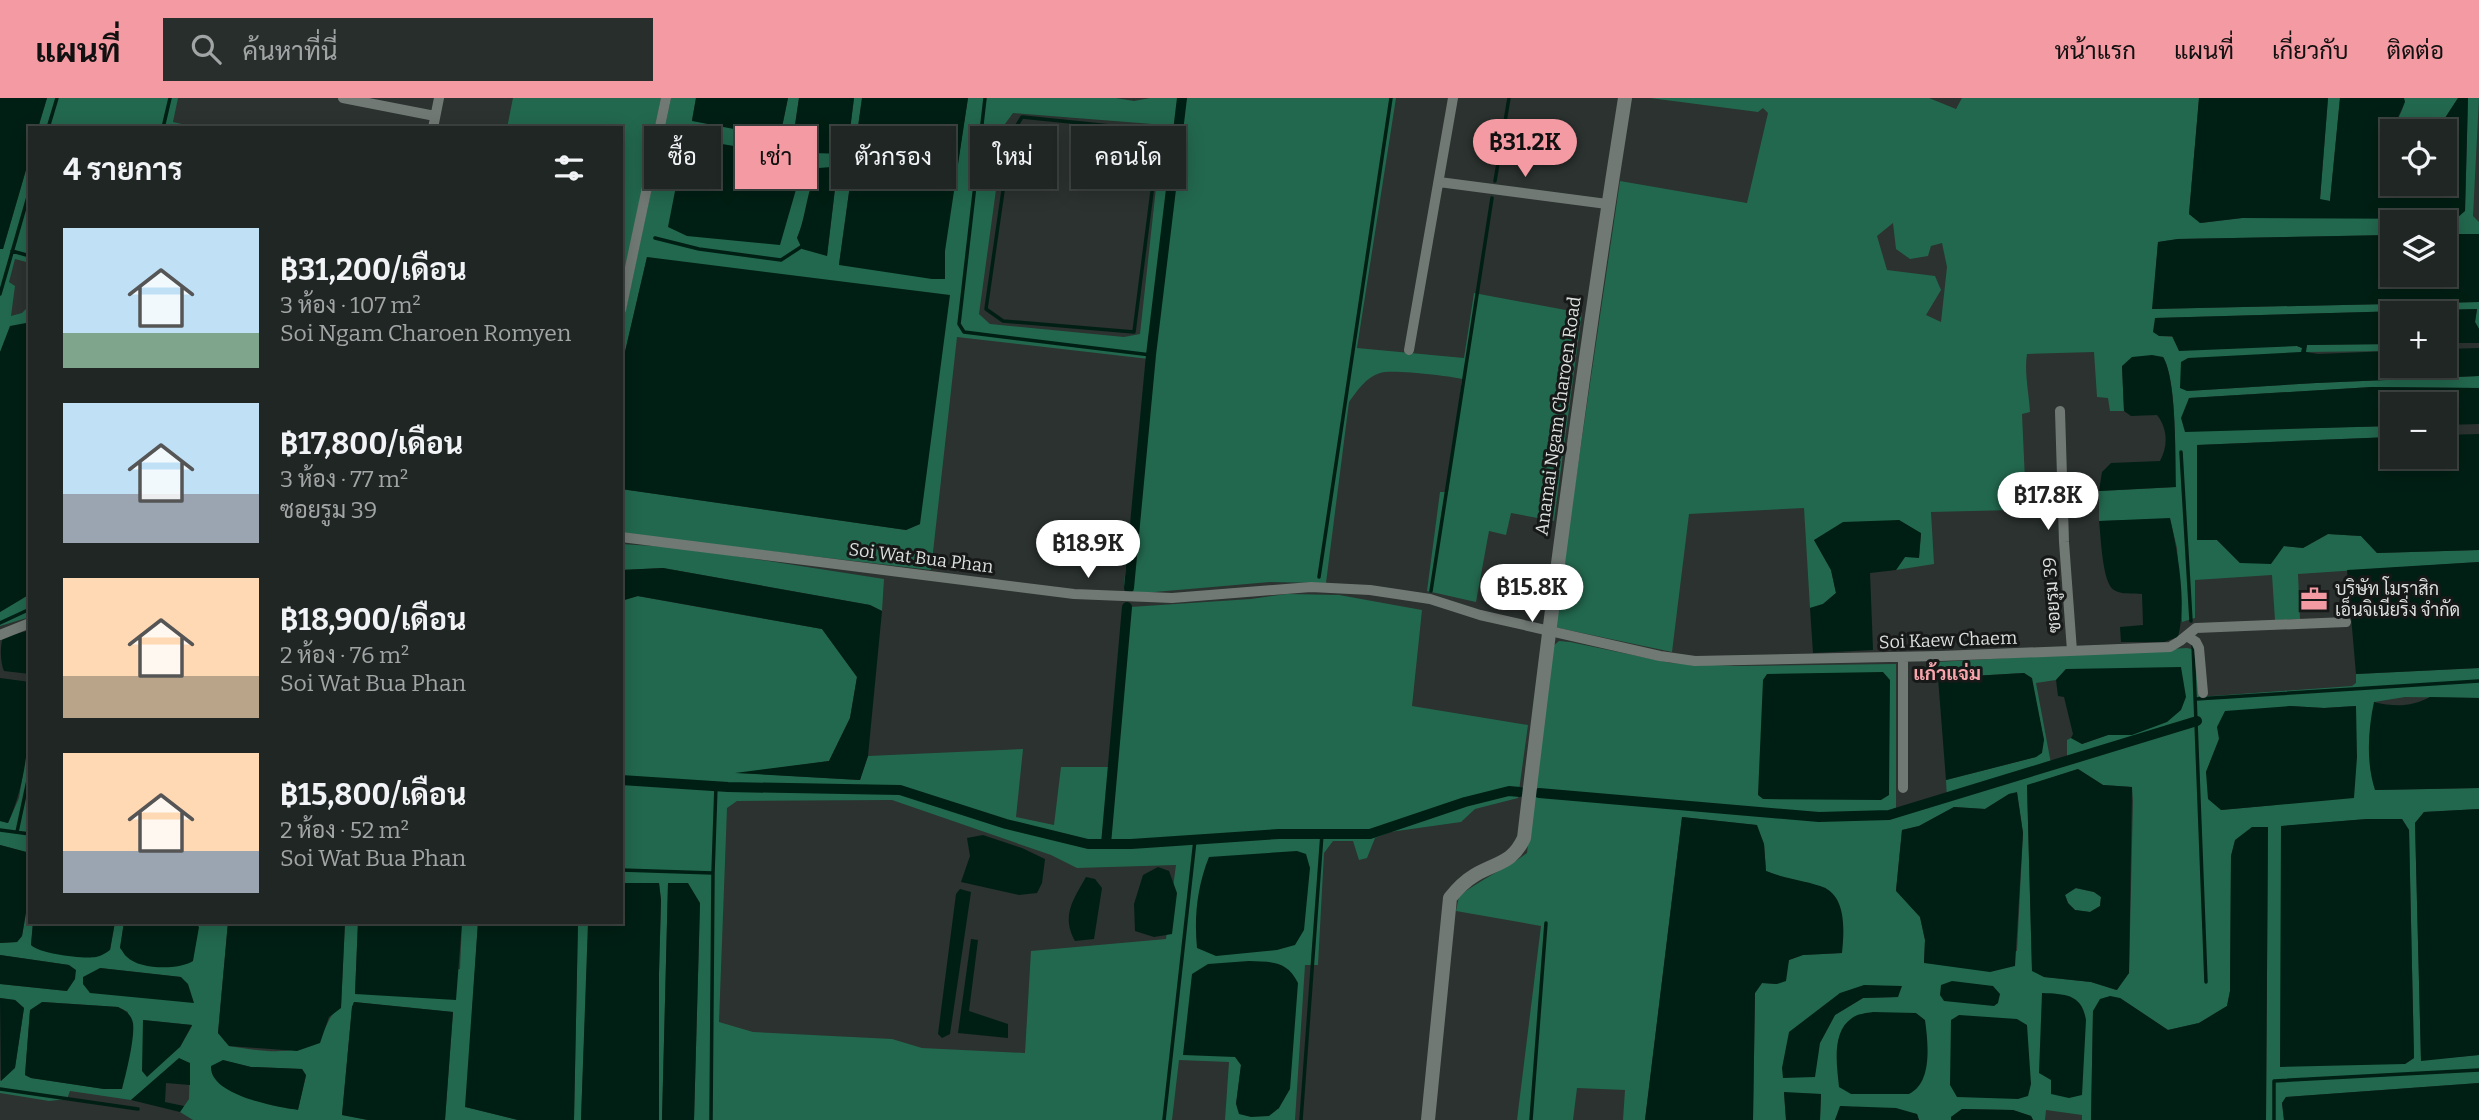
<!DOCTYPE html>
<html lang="th">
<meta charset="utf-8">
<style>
:root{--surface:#202623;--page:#282e2b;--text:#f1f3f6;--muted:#a2a5a6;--line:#3d4341;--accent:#f49aa2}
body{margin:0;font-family:Bitter,Sarabun,serif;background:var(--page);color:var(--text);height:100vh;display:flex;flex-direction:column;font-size:26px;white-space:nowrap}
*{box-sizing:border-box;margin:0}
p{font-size:23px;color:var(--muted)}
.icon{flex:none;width:38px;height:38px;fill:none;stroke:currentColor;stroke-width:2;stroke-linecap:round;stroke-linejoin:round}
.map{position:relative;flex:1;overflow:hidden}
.side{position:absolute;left:28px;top:28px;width:595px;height:798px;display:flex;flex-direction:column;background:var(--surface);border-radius:0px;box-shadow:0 4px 18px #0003,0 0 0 2px var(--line)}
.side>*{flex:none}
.hud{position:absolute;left:644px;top:28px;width:665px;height:63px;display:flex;gap:14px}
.tools{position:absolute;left:2380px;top:21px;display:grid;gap:14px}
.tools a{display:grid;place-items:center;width:77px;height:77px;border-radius:0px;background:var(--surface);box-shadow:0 4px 18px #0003,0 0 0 2px var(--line);font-size:35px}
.price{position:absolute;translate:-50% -60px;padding:0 16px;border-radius:24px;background:#fff;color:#222;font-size:23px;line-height:46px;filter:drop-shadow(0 2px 4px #0008)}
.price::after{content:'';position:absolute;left:50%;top:42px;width:21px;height:16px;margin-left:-10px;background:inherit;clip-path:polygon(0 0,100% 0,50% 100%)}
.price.on{background:var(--accent);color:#111}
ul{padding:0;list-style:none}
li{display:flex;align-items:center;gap:21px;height:175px;padding:0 35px}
li span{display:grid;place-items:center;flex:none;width:196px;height:140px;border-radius:0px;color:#555}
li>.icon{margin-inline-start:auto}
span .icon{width:84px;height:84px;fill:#fffc;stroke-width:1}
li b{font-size:30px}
h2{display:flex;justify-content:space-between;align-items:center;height:84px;padding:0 35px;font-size:30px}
.chip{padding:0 24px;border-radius:0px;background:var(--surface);box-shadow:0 4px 18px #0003,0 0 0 2px var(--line);font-size:24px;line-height:63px}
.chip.on{background:var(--accent);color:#111}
header{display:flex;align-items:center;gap:42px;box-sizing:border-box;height:98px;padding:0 35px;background:var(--accent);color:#111}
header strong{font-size:33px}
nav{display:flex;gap:38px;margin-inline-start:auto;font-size:24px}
.search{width:490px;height:63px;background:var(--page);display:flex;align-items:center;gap:18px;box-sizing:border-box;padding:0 24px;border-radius:0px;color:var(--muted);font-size:26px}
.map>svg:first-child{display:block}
</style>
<header>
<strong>แผนที่</strong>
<div class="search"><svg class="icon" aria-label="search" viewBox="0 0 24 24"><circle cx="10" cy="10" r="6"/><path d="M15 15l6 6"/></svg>ค้นหาที่นี่</div>
<nav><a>หน้าแรก</a><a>แผนที่</a><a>เกี่ยวกับ</a><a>ติดต่อ</a></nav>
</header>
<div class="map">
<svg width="2479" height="1022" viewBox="0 0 2479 1022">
<rect width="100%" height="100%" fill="#2b322f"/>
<path fill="#22684e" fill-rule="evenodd" d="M47,0h131l-5,24 26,6h-161z
M513,0h148l-40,192v-162h-114z
M671,0h25l-4,22 89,12 7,-34h11l-4,27 17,28h35l7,-55h8l-23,166 106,14 -1,-27 24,-153h148l18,3 16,-3h246l-39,250 107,10 10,-65 108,20 -28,208 -43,-8 -5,22 -17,-4 -13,71 -49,-11 13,-99h8l14,-113c-12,-3 -71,-10 -82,-6 -14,4 -23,18 -31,29l-23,181 -56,-1 -127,11 -17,-2 -2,-7 25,-225 -192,-22 -26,233 -310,-36v-45l285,41 14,-6 -273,-267 -26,112v-37zM1013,15l139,11 10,9 -22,201 -16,3 -134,-13 -11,-10 26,-190zM837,74l-10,84 -30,-18 5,-13z
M1650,0h279l27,11 6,-11h237l-10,116 12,9 41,-5 223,-7 3,-113h11l-6,118 6,6v12h-34v-12h-53v13l-214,4 -20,3 -5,67 326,-7v27l-4,-7 2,-13 -322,9 4,18 138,10 5,2v4l-115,39 129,-8 163,-7v12l-107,-1 -183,11 -4,33 207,-5v11l-195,8v95h20l23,23 44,-17 19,2 25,-14 33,2 16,17 102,-3v12l-181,12 2,45 -25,1 -3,-45 -77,5v38l-13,4 -5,-74 -7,-29 -71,2v-30l77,-4c-1,-29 1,-108 -13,-130l-41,9 2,45h-14l-2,-13 -11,-1 -3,-45 -67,2c-3,18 2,39 3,58l-8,2 3,66 -9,1 -3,29 -82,2 3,52 -38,6 9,-13h14l2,-23 -22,-14 -85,20 17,30 5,23 -13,11 -13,4 -6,-100 -115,6 -17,138 -118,-25 66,-446 127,22 21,-90 -5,-5 -5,4zM1893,125l3,26 14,10 18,-3 3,-10 11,-3 5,24 -6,55 -15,-7 15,-25 -6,-14 -48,-6 -10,-34z
M2328,0h12l-10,103 -10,-1z
M2404,0h54l-13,20v13h-24l-6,-6 -19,6c-2,-12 10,-21 8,-33z
M30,58v107l-15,-4 -6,23 6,4 -4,30 11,-3 8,-8v14l-30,33v-103h3z
M2392,246v7l-87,1 2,-7z
M621,446l63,4 200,31 -2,32 -12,-6 -207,-37 -42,2z
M30,496v23l-30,9v-14z
M1287,496l52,1 83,15 -10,96 116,19 -10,73 -43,11 -14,13 -71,10 -15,6 -8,20 -8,2 -6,-19h-20l-9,12 -6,112h-13l-10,155h-70l4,-58 -50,-2 -7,60h-478l6,-216 -32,-21 -6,237h-3v-147l2,-73 -2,-17h-38v-282l16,-5 185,33 35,48 -7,41 -21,43 -88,12 119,7 8,-24 155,-7 -7,68 38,8 7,-58h55l14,-160 121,-8zM892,702l159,55 26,13 99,-3 -10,74 -135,12 -6,102 -103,-5 -30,-9 -139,-7 -34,-10 8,-214 10,-7zM1235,958l44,53 -43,-5 5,-39z
M1559,543l11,1 101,21 64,3 161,-2v144l10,-1 9,2 32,-9 -1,-20 90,-23 8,-17 -13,-62 -7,-5 -86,5 -1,-16 250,-14 9,2 3,47 153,-11 4,-3v-9l123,-6v30l-74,-1 -31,5 2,88 103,-2v21l-55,3 -9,11 6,237 58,-5v28l-193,14 -4,6 2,17h-18l2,-292 -33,13 -4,15 -1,135 -3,15 -28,17 -31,7 -48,-32 -27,13 -2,109h-9v-5l-36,-5 -1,10h-12l-2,-4 -18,-6 -51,-1 -11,8v3h-32l-2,-6 -76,-8 -6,14h-15l1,-26 -37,-1 2,27h-33l2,-127 7,-10 15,1 12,-24 14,-5 39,-2 -16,-65 -42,-10 -18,-7 -2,-27 -8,-19 -74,-8 -37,303h-22l2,-30 -48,-2 -4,32h-56l24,-194 -85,-15 3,-15c21,-16 46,-27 68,-43l25,-206zM2066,571l66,66h-24l-26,9 -11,-6 -4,2v24l-15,5 -16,-86 20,-3zM2290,608l34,2 32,-2 -81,99 -54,5 -15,-38 13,-33zM2078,671l25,16 29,2 1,14 -4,172 -13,17 -25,-8 -47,-5 -12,-7 -5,-184zM2017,695l6,40 -6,118 -93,12 1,-23 -5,-23 -24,-27 6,-60 17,-4 35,-19 31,2 24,-15zM2367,721h35l7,11 5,228 -9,6 -123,-238zM1840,895l58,4 -35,1 -28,17 -15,28z
M30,630v125l-30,-8v-24l8,2 11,-25z
M2075,790l19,4 7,5 -1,9 -10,6 -15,-2 -7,-7 -3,-8z
M30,791v33h3l-2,23 79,5 5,-28h9l-4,26 75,-25 -4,-1h37l-10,111 11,13c27,4 75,14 93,-13 9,-13 4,-14 19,-26l4,-85h13l-3,72 105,-25 2,-47h16l-12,185 52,13h-73l8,-108 -99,-10 -2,5 -10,108 26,5h-175l-13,-8 9,-13 1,-35 -11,-5 -48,41 -61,-9 -3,8 -18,2 -49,-8v-12l15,-14 9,-59 -9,-8 -15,-2v-14l67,7 2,-26 -69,-10v-12l17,-1 5,-6zM100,870l81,9 -98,7zM43,904l75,5 10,5 -6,77h-18l-73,-11 -6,-3 5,-64zM143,922l49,5v1l-12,21zM222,962l29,7 51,2 4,7 -8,33z
M578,824h10v17l-7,181h-7z"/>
<path fill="#001f14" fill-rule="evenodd" d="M0,0h47l-9,30h-8v28l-27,93h-3z
M696,0h92l-7,34 -11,4 -78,-15z
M799,0h55l-7,56 -35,-1 -15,-10 -2,-18z
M862,0h106l-23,153v28h-13l-93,-14z
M2199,0h129l-8,101 10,2 10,-103h64l1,4 -10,22 1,7 19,-6 6,6h-29v53h53v-66l13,-20h10l-3,113 -9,8 -214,-1 -42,5 -11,-9z
M698,42l96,16 3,30 -17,59 -93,-9 -19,-9 16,-82z
M831,69l6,5 -10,84 -25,-7 -5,-11c10,-23 9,-49 22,-70z
M2445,136h34v68l-327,7 6,-67 20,-3 214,-4v40h53z
M647,159l303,38 -30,229 -14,6 -285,-41v-120z
M2477,211l-2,13 4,7v14h-34v-30h-53v31l-85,1 -1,7 12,2 74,-3v15h53v-17l34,-1v28l-163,7 -129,8 -7,-3 1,-26 7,-4 113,-6 1,-4 -5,-2 -118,5 -7,-15h-13l-6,-4 2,-14z
M30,221v275l-30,18v-260l10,-26 16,-3z
M2152,257l11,2c14,23 12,101 13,130l-77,4 3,-19 9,-9 49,-2c8,-15 8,-32 -3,-46l-26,1 -7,-5 -2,-45 10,-9z
M2372,289l107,1v36l-34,1v-21h-53v22l-207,6 -4,-14 8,-20z
M2479,336v116l-102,3 -16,-17 -33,-2 -25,14 -19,-2 -13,18 -31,-1 -23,-23h-20v-95l195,-8v20h53v-22z
M2170,420c8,35 17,85 8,119l-14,5h-43l-1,-15 23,-2 -1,-31c-9,-1 -21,1 -28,-4 -12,-7 -13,-54 -15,-69z
M1899,422l22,13 -2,25 -14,-1 -9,13 -26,3 3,77 -60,3 -3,-45 13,-4 13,-11 -5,-23 -17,-30 29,-18z
M2479,464v106l-123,6 -9,-104z
M663,470l207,37 12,6 -14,145 -8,24 -125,-7 94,-12 21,-43 7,-41 -35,-48 -184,-33 -17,5v-31z
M27,533h3v43l-26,-3c-4,-9 -4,-25 -1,-34z
M2181,569l5,30 -5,13 -14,12 -35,13h-24l-26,9 -11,-6 2,-4 -9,-37 -6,-1 -2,-16 10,-11z
M1883,574l7,8 -1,115 -8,5 -118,-1 -5,-4 5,-115 4,-6z
M2024,575l8,5 12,62 -2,13 -6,4 -90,23 -8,-102z
M0,580l30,4c0,49 -2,96 -22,141l-8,-2z
M2430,599l49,1v90l-104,2c-9,-27 -7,-60 -1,-88 21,5 37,5 56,-5z
M2290,608l34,2 32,-2 1,51 -3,41 -133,12 -13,-11 -2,-27 13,-33 -2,-12 8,-16z
M2078,671l25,16 29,2 -3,186 -12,17 -26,-8 -47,-5 -12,-6 -5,-186zM2076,790l18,4 7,5 -1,9 -10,6 -15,-2 -7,-7 -3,-8z
M2017,694l6,41 -8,133 -25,6 -66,-9 1,-23 -5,-23 -24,-26 6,-61 17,-4 35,-19 31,2 24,-15z
M2479,711v246l-58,6 -6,-238 9,-11z
M1682,719l75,8 7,19 2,27c19,8 44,10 59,17 22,11 19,45 17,65l-39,2 -14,5 -3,21 -9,3 -15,-1 -7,10 -2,127h-108z
M2367,721h35l7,11 5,228 -9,6 -125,3 1,-241z
M2252,729h16l-2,293h-175l2,-109 7,-12 10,-3 10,2 48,32 31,-7 28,-17 3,-15 1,-135 4,-16z
M983,737l39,13 23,11 -3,24 -5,10 -18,2 -58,-13 9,-26 -3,-18z
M0,747l30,8v36l-8,47 -5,6 -17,1z
M1297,753l9,3 4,14 -6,62 -9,15 -18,5 -61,6 -19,-8c-3,-31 0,-61 12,-91z
M1158,769l11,4 8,22 -5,41 -18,3 -19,-6 -1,-27 9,-29z
M1086,779l9,2 7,9 -8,51 -19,2c-14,-25 -2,-41 11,-64z
M621,785h38l2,17 -2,73v147h-78l7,-198h33z
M668,785h20l12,20 -6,217h-32z
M960,791l11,3 -21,142 -8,4 -4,-4 18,-140z
M33,824h82l-5,28c-4,3 -9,6 -14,7 -14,2 -56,-3 -65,-12z
M124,824l71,1 4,4 -6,34c-14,9 -53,9 -66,-4 -3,-2 -4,-6 -7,-9z
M228,824h117l-4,86 -12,9 -9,26 -23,8 -68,-5 -11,-13z
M358,824h104l-6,78 -101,-6z
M478,824h100l-4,198h-56l-53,-13z
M971,841l7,1 -9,71 39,13v14l-50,-5z
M0,857l69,10 7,5 -1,9 -8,12 -67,-7z
M1249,863c22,1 38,-1 49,22l-8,106 -11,19 -10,8 -18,1 -12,-3 -3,-10 5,-39 -6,-8 -52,-2 9,-81 16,-10z
M100,870l81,9 7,7 6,19 -104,-10 -7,-9v-7z
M1952,883l41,5 7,8 -2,9 -4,3 -50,-5 -4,-6 1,-10z
M1864,887l38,1 -4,11 -35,1 -28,17 -15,28 -5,34 -32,1 -1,-10 7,-36 51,-39z
M2042,895c23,1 40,1 44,27l-4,75 -13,3 -18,-4v-14l-12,-7z
M0,900l15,2 9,8 -9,60 -14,13z
M42,904l76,5c8,4 13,7 15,16 2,15 -7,51 -11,66h-18l-73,-11 -6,-3 5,-65z
M354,904l99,10 -8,108h-77l-26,-5 10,-108z
M1873,914l43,1 9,7c3,22 8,63 -16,74h-58l-12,-7c-2,-21 -8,-55 13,-69 5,-4 14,-5 21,-6z
M1959,917l58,4 10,6 4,59 -3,12 -10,3 -61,-2 -7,-12 1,-65z
M143,922l49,5 -12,22 -33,30 -5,-6z
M179,960l11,5v22l-24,-2 -1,19 19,4 -4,6 -49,-12z
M223,962l28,7 51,2 4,6 -8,35c-22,-3 -89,-15 -87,-44z
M2479,985v37h-195l-2,-17 4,-6z
M1784,994l37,2 -1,26h-34z
M1840,1008l56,2 21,6 2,6h-84z
M1962,1011l51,1 18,6 2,4h-82v-3z"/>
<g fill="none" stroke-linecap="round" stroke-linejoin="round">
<path stroke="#001f14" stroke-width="3.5" d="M985,0l-26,226 5,8 187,23
M1022,19l128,13 8,15 -24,187 -131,-11 -17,-12 25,-174z
M48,30l9,-30
M163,30l7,-30
M1495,83l14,-83
M655,140l44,11 82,11 23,-15
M12,153l18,5
M0,196l30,-104
M2181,354l10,169
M1319,479l72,-479
M1431,493l61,-393
M0,525l30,-14
M2193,546l13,338
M2196,601l283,-18
M0,732l30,4
M17,734l13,-61
M621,772l92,3
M0,991l138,20
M711,1022l2,-247 3,-87
M1164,1022l31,-280
M1301,1022l21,-286
M1531,1022l15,-197
M2274,1022v-39l205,-11"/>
<path stroke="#001f14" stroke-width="10" d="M1129,490l22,-233 31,-257
M621,682l107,7 172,3 106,34 82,20h43l148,-10h91l95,-32 44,-11 11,1
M1539,695l280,24 70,-2 308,-94
M1106,746l21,-237"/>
<path stroke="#717975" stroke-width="10" d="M343,0l92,18
M433,30l6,-30
M1439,84l168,22
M621,212l45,-212
M1409,252l44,-252
M2060,313l4,131 8,109
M621,439l453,57 98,4 139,-11 59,3 60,9 50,16 180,41 35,5 245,-5 230,-9 10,-6 16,-13 150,-6
M0,537l30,-12
M2187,538l9,6 3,6 4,45
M1903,690v-131"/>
<path stroke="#717975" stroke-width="14" d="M1428,1022l22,-222c7,-9 15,-17 25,-23 22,-13 37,-11 49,-37 29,-247 62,-494 101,-740"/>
</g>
<defs>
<symbol id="office-bare" viewBox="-9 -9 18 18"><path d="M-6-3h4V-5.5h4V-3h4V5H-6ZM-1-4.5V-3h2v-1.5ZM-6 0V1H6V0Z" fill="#f49aa2" stroke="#161918" stroke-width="2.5" paint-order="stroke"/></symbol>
</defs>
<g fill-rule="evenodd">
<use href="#office-bare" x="2295" y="482" width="38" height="38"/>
</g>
<g text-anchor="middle" stroke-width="6" stroke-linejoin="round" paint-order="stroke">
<g font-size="18" fill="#dbdfdd" stroke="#161918">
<text transform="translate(1558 318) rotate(-82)" y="6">Anamai Ngam Charoen Road</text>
<text transform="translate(921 460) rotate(7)" y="6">Soi Wat Bua Phan</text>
<text transform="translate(2052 497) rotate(-94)" y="6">ซอยรูม 39</text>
<text transform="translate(1948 542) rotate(-2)" y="6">Soi Kaew Chaem</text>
</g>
<g font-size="18" fill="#dbdfdd" stroke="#161918" text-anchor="start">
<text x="2335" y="497">บริษัท โมราสิก<tspan x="2335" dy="21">เอ็นจิเนียริ่ง จำกัด</tspan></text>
</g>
<g font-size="19" font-weight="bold" fill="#f9a5ac" stroke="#161918">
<text x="1947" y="582">แก้วแจ่ม</text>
</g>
</g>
</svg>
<div class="tools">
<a><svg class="icon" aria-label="locate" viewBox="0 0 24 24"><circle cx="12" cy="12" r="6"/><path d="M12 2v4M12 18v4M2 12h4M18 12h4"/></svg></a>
<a><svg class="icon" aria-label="layers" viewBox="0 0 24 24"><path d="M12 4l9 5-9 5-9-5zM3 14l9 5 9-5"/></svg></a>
<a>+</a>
<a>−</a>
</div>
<b class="price on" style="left:1525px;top:81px">฿31.2K</b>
<b class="price" style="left:2048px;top:434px">฿17.8K</b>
<b class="price" style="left:1088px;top:482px">฿18.9K</b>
<b class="price" style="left:1532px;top:526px">฿15.8K</b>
<div class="hud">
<a class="chip">ซื้อ</a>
<a class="chip on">เช่า</a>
<a class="chip">ตัวกรอง</a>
<a class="chip">ใหม่</a>
<a class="chip">คอนโด</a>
</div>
<section class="side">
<h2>4 รายการ<svg class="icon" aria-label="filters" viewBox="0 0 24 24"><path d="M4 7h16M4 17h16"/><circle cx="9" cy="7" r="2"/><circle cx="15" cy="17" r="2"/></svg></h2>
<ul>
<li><span style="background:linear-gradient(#bfe0f5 75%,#7fa58c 0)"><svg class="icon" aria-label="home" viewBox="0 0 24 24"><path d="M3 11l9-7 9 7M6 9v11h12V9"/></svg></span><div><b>฿31,200/เดือน</b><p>3 ห้อง · 107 m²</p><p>Soi Ngam Charoen Romyen</p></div></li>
<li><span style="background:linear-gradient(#bfe0f5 65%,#9aa5b1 0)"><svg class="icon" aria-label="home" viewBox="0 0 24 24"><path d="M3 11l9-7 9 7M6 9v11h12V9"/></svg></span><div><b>฿17,800/เดือน</b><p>3 ห้อง · 77 m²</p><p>ซอยรูม 39</p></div></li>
<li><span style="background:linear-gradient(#ffd9b3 70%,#b9a48a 0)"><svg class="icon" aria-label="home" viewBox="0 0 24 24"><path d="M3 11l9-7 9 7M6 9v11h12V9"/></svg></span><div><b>฿18,900/เดือน</b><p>2 ห้อง · 76 m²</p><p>Soi Wat Bua Phan</p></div></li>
<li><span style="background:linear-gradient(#ffd9b3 70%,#9aa5b1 0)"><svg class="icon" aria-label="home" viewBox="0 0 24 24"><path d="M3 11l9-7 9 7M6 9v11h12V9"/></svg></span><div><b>฿15,800/เดือน</b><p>2 ห้อง · 52 m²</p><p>Soi Wat Bua Phan</p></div></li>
</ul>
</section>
</div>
